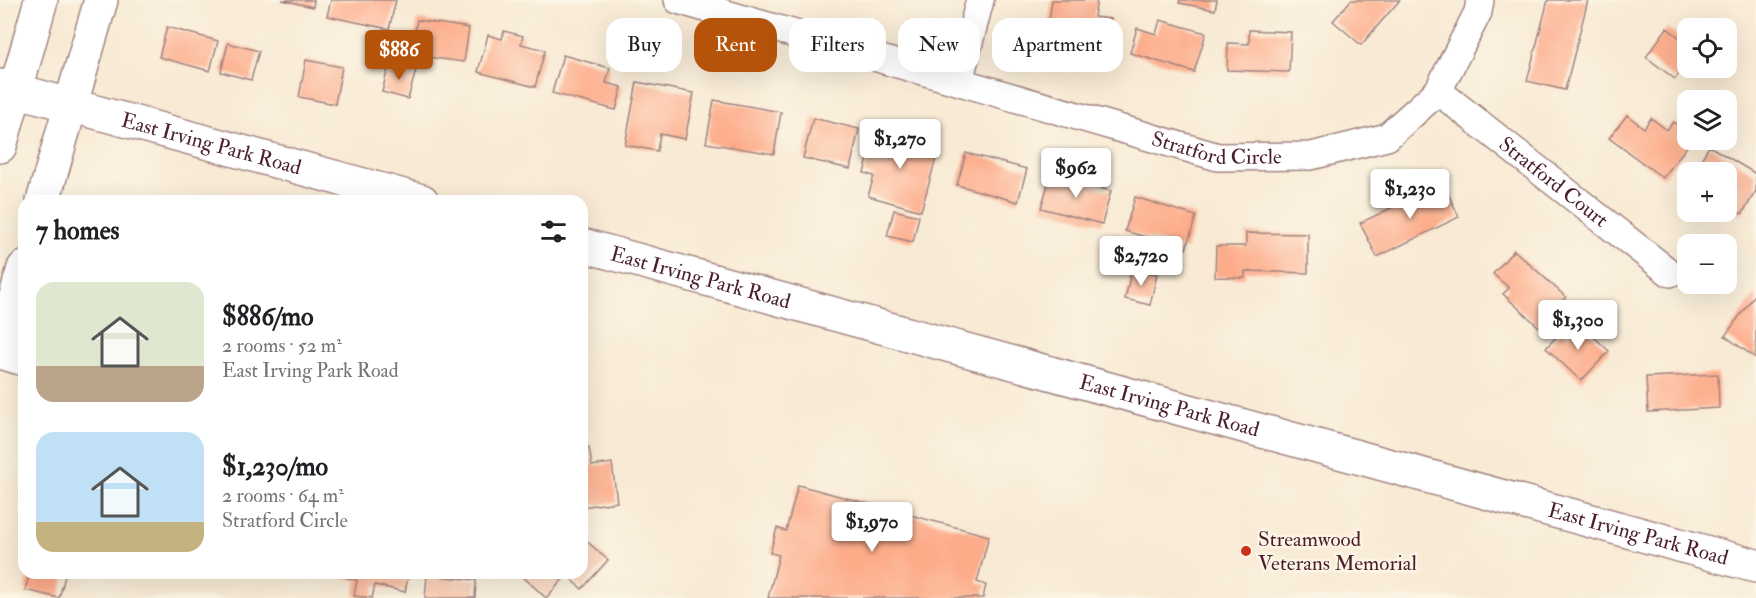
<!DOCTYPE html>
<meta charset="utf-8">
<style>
:root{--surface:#fff;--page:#f6f6f6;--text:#202124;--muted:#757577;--accent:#b45309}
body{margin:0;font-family:"IM FELL Double Pica",serif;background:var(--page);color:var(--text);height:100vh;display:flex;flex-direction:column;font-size:22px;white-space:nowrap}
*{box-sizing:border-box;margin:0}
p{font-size:20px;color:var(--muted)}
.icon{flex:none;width:33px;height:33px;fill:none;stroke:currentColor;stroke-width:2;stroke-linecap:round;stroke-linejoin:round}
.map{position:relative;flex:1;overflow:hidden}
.drawer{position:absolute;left:18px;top:195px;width:570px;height:384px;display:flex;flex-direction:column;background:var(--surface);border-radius:18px;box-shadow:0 6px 24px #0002}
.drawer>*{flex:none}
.guide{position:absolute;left:606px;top:18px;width:570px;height:54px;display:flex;gap:12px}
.fabs{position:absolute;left:1677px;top:18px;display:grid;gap:12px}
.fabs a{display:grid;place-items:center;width:60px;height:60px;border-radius:12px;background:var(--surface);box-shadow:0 6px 24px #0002;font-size:30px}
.price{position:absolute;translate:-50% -51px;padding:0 14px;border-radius:6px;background:#fff;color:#222;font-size:20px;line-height:39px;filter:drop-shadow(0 2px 3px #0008)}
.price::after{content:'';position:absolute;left:50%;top:36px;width:18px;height:14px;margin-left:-9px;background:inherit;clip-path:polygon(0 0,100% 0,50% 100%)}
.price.selected{background:var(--accent);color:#fff}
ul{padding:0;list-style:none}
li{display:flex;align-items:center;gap:18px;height:150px;padding:0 18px}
li span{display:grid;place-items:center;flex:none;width:168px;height:120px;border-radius:18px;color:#555}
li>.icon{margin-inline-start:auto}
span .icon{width:72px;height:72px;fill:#fffc;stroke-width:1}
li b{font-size:26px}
h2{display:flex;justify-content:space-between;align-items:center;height:72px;padding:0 18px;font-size:26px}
.chip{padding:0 21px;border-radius:18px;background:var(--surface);box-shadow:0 6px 24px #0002;font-size:21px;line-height:54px}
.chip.selected{background:var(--accent);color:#fff}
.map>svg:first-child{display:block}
</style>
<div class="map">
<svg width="1756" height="598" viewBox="0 0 1756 598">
<rect width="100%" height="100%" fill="#fcf5e5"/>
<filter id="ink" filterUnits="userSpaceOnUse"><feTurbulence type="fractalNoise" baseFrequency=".0167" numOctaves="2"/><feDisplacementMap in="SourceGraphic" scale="12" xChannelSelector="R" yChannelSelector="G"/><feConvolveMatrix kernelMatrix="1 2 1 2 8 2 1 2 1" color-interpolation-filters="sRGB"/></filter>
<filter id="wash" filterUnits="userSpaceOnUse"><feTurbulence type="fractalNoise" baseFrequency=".008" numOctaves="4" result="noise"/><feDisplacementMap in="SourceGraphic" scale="24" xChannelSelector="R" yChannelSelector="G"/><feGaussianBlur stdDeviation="1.35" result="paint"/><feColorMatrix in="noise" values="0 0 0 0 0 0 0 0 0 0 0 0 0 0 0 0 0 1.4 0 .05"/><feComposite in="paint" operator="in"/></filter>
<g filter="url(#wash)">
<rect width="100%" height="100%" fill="#f8ead4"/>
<g id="blocks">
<path fill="#fdac8a" d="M282,0h32l-1,7z
M331,0h65l-7,29 -62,-13z
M1052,0h45l-3,17 17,2 -4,24 -60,-8z
M1180,0h37l-2,10 -36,-7z
M1351,0h49l-39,45 -28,-24z
M1548,0h40l-23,90 -38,-9z
M417,20l52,8 -5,34 -52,-7z
M1160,20l46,13 -12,39 -64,-19 7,-25 19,6z
M167,27l51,14 -8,30 -51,-14z
M1667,28l21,16v18l-13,17 -29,-22z
M1249,30l42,2 -2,40 -62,-2 1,-27 21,1z
M504,31l19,5 -2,8 24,6 -10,37 -57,-15 10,-37 14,4z
M228,43l31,8 -8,29 -30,-8z
M563,55l47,13 -4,15 16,4 -6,23 -64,-17z
M306,60l36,7 -7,37 -36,-7z
M389,64l27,6 -8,29 -26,-7z
M637,82l57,11 -9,46 -25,-5 -3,17 -32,-6z
M714,100l67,12 -7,42 -68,-11z
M1627,115l17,13 7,-10 16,12 6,-8 15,10v8h4l-29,38 -54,-40z
M813,118l46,11 -9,40 -47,-11z
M876,130l63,18 -18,63 -53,-15 6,-20 -10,-3z
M1709,146l47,28v17l-14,23 -16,-10v-32h-16l1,-2 -12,-7z
M966,153l61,16 -9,33 -61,-17z
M1051,174l60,17 -9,33 -61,-16z
M1443,183l16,34 -82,40 -17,-34z
M1135,197l61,19 -10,33 -61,-18z
M894,210l25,6 -6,26 -26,-6z
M1246,233l62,1v39l-63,-2v7l-30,-1 1,-31h30z
M1514,250l52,47 -27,30 -36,-33 6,-6 -16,-14z
M1132,269l25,5 -7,31 -25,-6z
M1756,293v65l-31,-22z
M1580,324l29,27 -28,30 -35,-33 16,-17 6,6z
M1718,374l1,34 -71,4 -2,-35z
M589,447l3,19 20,-3 5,39 -35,5v-59z
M798,485l191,51 -12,46 9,3 -3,13h-215l11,-43 -9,-2 7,-25 9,3z
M582,537l26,23 -26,29 -15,-14 -21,23 -27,-25h63z
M30,573h36l-7,25 -34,-8z
M336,573h73l-4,19 -30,-7 -3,13 -18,-2 3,-16 -22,-5z
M427,575l49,5 -1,18h-50z"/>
</g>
</g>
<g filter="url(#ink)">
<use href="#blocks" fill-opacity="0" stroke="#a18480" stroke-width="1.5"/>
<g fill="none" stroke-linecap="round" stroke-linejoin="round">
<defs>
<g id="street">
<path id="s1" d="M678,0l540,157 93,-1 76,-19 51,-46 40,-79 2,-12"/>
<path d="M959,81l21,-81"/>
<path id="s2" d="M1438,91l232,182"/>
<path d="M0,355l24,7"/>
</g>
<g id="secondary">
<path id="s3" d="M0,86l422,115"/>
<path d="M0,146l41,-146"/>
<path d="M43,201l58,-201"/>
<path id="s4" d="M582,245l1174,321"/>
<path d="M0,352l24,-84"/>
</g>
</defs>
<use href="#street" stroke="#a18480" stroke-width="30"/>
<use href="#secondary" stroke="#a18480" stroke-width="36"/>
<use href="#street" stroke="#fff" stroke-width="27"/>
<use href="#secondary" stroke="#fff" stroke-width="33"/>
</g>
</g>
<circle fill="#c8321e" stroke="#fcf5e5" stroke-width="2" cx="1246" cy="551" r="6"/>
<g text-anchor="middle" stroke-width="5" stroke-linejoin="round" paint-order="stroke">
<g font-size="21" fill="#4a1f2b" stroke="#fcf5e5">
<text dy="7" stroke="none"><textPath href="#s3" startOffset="219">East Irving Park Road</textPath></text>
<text dy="7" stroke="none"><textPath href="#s1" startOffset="560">Stratford Circle</textPath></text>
<text dy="7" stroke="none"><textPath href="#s2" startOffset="147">Stratford Court</textPath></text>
<text dy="7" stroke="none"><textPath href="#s4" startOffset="123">East Irving Park Road</textPath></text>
<text dy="7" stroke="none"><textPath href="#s4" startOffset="609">East Irving Park Road</textPath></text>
<text dy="7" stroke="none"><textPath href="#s4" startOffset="1095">East Irving Park Road</textPath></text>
</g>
<g font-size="21" fill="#4a1f2b" stroke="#fcf5e5" text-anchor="start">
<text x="1258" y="546">Streamwood<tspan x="1258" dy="24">Veterans Memorial</tspan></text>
</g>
</g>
</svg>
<div class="fabs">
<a><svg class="icon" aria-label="locate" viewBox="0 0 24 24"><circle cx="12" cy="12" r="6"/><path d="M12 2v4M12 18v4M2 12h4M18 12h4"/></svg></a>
<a><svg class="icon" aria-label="layers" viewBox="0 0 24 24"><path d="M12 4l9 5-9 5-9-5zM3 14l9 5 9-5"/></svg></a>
<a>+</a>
<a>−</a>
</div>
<b class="price selected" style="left:399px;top:81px">$886</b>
<b class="price" style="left:900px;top:170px">$1,270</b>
<b class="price" style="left:1076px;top:199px">$962</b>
<b class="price" style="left:1410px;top:220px">$1,230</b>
<b class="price" style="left:1141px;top:287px">$2,720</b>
<b class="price" style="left:1578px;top:351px">$1,300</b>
<b class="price" style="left:872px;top:553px">$1,970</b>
<div class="guide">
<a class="chip">Buy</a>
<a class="chip selected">Rent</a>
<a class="chip">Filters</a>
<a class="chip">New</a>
<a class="chip">Apartment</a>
</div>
<section class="drawer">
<h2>7 homes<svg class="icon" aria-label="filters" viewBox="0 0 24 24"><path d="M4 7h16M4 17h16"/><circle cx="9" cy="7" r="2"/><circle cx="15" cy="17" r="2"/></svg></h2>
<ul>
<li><span style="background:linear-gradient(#dfe7d0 70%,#b9a48a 0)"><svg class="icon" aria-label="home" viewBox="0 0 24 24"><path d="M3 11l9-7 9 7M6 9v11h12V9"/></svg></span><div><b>$886/mo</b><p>2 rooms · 52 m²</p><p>East Irving Park Road</p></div></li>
<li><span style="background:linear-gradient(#bfe0f5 75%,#c2b280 0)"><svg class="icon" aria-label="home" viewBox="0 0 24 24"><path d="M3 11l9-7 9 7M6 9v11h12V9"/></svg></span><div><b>$1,230/mo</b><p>2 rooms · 64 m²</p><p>Stratford Circle</p></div></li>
</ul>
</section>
</div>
